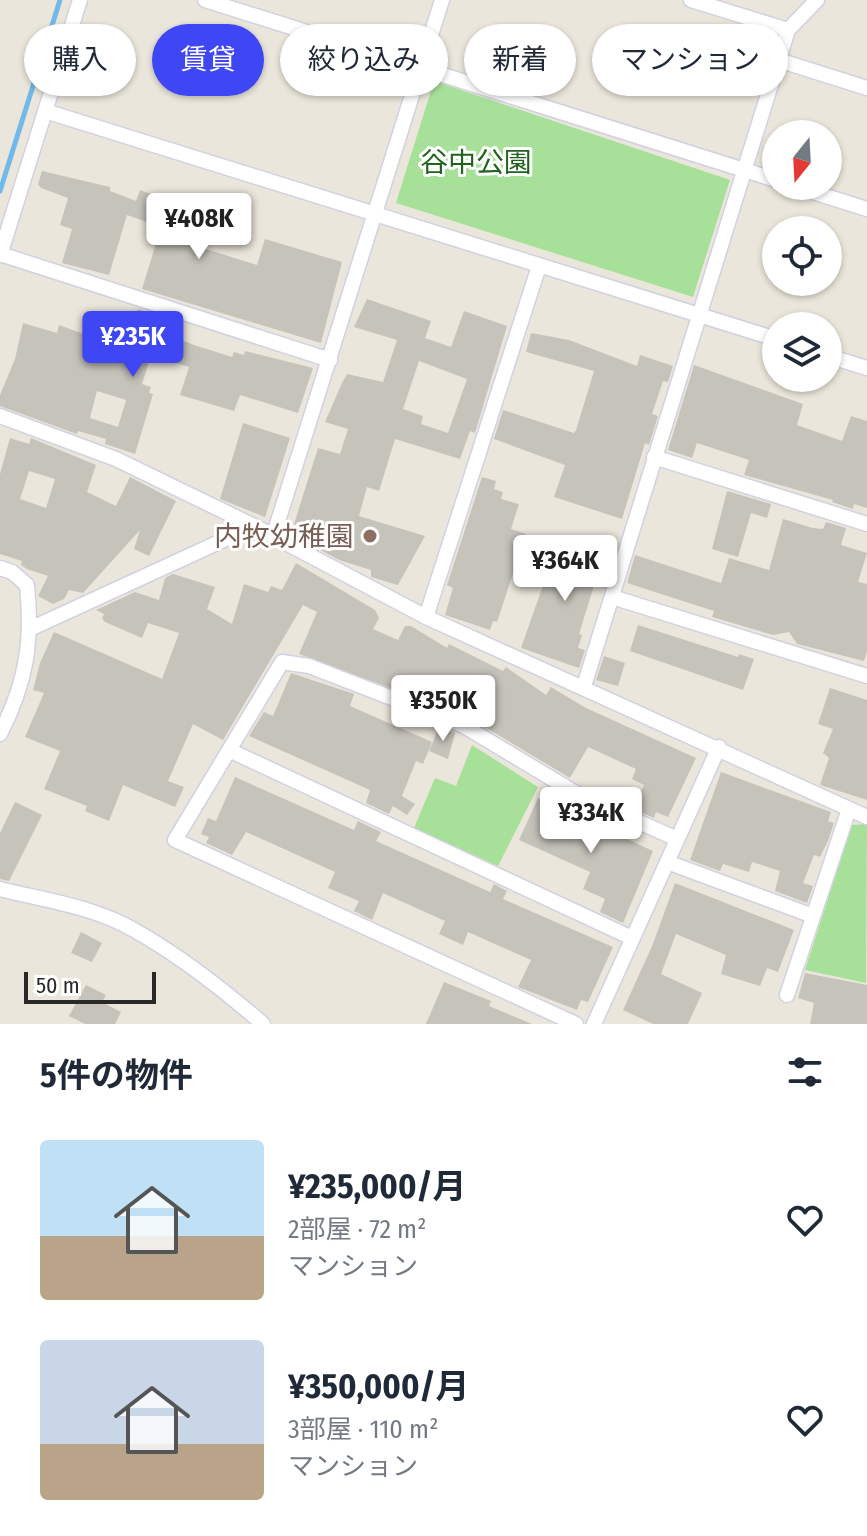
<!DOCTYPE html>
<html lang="ja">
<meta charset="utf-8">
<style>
:root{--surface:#fff;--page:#f6f6f7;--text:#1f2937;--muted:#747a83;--accent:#3f47f4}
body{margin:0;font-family:"Fira Sans Condensed","Noto Sans JP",sans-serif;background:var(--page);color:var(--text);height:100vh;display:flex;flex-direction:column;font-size:30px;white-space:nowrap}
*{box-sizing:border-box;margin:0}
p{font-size:26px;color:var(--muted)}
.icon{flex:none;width:44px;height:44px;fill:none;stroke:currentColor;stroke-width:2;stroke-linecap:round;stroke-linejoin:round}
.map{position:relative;height:1024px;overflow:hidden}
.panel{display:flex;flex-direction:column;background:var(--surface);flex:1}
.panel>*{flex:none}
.hud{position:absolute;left:24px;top:24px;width:820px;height:72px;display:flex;gap:16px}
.needle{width:52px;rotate:198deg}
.controls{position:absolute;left:762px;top:120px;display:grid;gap:16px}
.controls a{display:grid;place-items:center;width:80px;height:80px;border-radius:50%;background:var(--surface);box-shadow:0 2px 6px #0004;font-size:40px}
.scale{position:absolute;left:24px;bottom:20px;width:132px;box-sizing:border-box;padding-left:8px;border:4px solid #292929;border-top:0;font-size:22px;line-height:28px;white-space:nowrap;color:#292929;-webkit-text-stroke:6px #fff;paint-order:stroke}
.price{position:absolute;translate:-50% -68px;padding:0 18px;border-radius:8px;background:#fff;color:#222;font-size:26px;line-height:52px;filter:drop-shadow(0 2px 4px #0008)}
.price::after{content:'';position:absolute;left:50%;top:48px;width:24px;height:18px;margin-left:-12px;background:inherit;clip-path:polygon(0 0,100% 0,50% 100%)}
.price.active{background:var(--accent);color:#fff}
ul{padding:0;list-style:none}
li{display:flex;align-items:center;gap:24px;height:200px;padding:0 40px}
li span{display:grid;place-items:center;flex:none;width:224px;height:160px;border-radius:8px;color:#555}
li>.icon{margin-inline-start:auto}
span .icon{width:96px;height:96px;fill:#fffc;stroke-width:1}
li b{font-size:34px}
h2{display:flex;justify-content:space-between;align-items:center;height:96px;padding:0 40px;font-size:34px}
.tag{padding:0 28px;border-radius:36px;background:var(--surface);box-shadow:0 2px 6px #0004;font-size:28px;line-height:72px}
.tag.active{background:var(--accent);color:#fff}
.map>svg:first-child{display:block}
</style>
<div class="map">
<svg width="867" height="1024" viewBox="0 0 867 1024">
<rect width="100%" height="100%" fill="#ebe6db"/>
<path fill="#a7e099" d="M434,81l296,99 -37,117 -297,-94z
M472,745l66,42 -40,79 -84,-38 21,-50 21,8z
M866,824l1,1 -1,158 -61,-13 47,-145z"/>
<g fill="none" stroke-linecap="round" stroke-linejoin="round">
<path stroke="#71b9ea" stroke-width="5" d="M0,191l60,-191"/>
</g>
<path fill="#c6c3bb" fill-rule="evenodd" d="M42,171l68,16v4l26,10 4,-11 19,7 -2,4 40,13 -7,30 67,21 8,-26 77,23 -21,81 -179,-54 19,-62 -34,-12 -18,60 -47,-12 10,-34 -12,-4 8,-27 -27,-10 -3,-4z
M367,299l64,22 -6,17 26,9 13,-36 43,15 -32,107 -5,-2 -10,28 -65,-20 -16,52 -12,-4 -8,29 66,20 -27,49 -27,-8v-7l-32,-10 -37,-20 4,-12 -12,-4 24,-76 22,6 8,-25 -23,-7 17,-39 5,-9 36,8 14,-42 -43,-13zM419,361l48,18 -19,54 -27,-9 2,-8 -20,-7z
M138,309l22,7 -2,15 36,14 38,12 2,-5 10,3 1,-4 68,17 -15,45 -58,-18 -6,16 -54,-16 9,-28 -38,-12 -9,29 9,3 -2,6 4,1 -18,60 -30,-10 1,-5 -28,-8 -1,3 -77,-28v-11l15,-36 8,-36 34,10 2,-8 58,21 3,-8 8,3zM97,391l29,9 -8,27 -28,-9z
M531,333l38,7 68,26 3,-11 33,11 -5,16 -5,-1 -11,33 6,2 -9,29 -4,-2 -23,76 -68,-22 11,-32 -71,-26 9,-29 71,23 2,-3 18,-59 -68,-19z
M694,365l109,39 -6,21 45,16 9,-25 16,5v87l-13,-4 -1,5 -21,-7 1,-2 -89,-25 5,-15 -52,-17 -5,15 -24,-8z
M243,423l47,15 -25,79 -45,-18z
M10,438l19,6 2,-6 65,27 -9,27 29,14 14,-29 46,24 -27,55 -15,-7 6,-19 -57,63 -14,-3 -5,9 -11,5 -15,-8 10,-20 -21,-7 -6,-4 1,-4 -22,-7v-80zM29,471l26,8 -9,29 -26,-9z
M482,477l14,4 -2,8 9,3 -2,7 18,5 -8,25 15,5 -29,88 -4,-1 -3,9 -45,-15 8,-27 -6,-3z
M727,491l44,13 -4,14 -16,-5 -13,44 -26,-8z
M783,519l30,9 10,1 3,-7 20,6 -5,17 26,8 -9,29 9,2v67l-3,10 -67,-17 -8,-12 -16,3 -61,-18 2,-6 -87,-28 8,-28 86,28 8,-25 40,12z
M554,541l39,13 2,-4 12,4 2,-5 7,2 -8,26 -6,-2 -2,6 -4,-2 -17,55 3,1 -4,13 7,2 -6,18 -58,-20 32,-91 -7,-2z
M296,563l79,47 4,8 -6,11 25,11 7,-14h6l36,22 2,-4 54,27 3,-4 40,28 5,-8 33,20 112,51 -28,59 -12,-5 -2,6 -20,-9 10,-24 -12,-6 4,-10 -48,-22 -18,31 -102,-61 -169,-63 18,-42 -14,-7 -80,135 -30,-16 -25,57 16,6 -9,20 -52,-22 -14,36 -24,-10 2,-5 -43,-17 16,-38 -35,-14 19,-44 -11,-3 7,-27 14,-31 108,47 17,-46 -31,-10 -6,15 -37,-16 -3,-4 2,-4 -8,-4 39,-18 24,8 6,-22 8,-4 42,13 -8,22 25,15 12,-40 24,8 3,-6 11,4z
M638,625l100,32 1,-3 15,5 -11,31 -113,-39z
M604,656l21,7 -7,23 -22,-6z
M291,673l63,21 -4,12 82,36 -9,22 -7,-3 -14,35 13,8 -8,11 -14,-9 -4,8 -23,-11 4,-13 -121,-54 15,-24 9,4z
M830,688l37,12v100l-47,-15 9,-27 -6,-5 10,-24 -15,-5z
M439,727l16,6 -7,26 -19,-8z
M721,772l110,40 -3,9 6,2 -6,18 -8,16 -6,-2 -11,28 10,3 -6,17 -32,-12 5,-20 -28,-9 -3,10 -26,-8 -3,7 -30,-11z
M235,777l119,53 4,-9 23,11 -5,9 114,51 4,-8 13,7 -4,8 110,48 -25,55 -7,-2 -4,10 -59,-23 13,-27 -63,-28 -5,13 -24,-11 6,-13 -62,-28 -11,27 -18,-9 5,-10 -31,-13 7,-16 -89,-40 -14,23 -26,-12 3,-6 -8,-3 7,-16 8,3z
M538,798l115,53 -30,72 -23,-11 5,-13 -22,-10 7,-17 -71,-32z
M15,802l27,13 -33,66 -9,-2v-46z
M675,883l119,47 -16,42 -11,-4 -7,18 -39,-12 5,-19 -50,-21 -15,40 41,19 -14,31h-35l-30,-14 30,-66z
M81,932l21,11 -10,19 -21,-9z
M805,973l62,12v39h-57l4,-21 -16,-5z
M444,982l47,19 -2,5 43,18h-106z
M86,985l20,10 -4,7 19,10 -6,12h-30l-16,-8z"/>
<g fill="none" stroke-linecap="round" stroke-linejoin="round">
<defs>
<path id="street" d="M205,0l571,180
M691,0l97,30
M778,60l89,28
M45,111l731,228
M794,186l73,23
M0,254l330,106
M0,255l80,-255
M828,356l39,12
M0,416l116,43 138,67 172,91 441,200
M654,457l213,67
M273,537l169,-537
M0,568l12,4 15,13c6,57 -1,98 -27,149
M612,597l255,79
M426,617l113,-351
M32,628l222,-102
M584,686l204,-656 29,-30
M231,751l401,187
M667,862l146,54
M0,889c44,11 95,18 134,41 43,24 92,62 129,94
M787,995l62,-186
M576,1024l-401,-184 107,-178 27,4 155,60 115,69 98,44
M594,1024l125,-277"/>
</defs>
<use href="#street" stroke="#d1d1e2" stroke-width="17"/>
<use href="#street" stroke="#fff" stroke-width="14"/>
</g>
<circle fill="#8d6e63" stroke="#fff" stroke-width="3" cx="370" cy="536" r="8"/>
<g text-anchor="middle" stroke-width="6" stroke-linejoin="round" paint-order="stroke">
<g font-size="28" fill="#20631c" stroke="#fff">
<text x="476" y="172">谷中公園</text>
</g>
<g font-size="28" fill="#785e54" stroke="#fff" text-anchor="end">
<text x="354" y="546">内牧幼稚園</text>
</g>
</g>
</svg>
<div class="controls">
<a><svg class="needle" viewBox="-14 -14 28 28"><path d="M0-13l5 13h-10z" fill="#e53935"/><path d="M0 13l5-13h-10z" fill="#747a83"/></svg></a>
<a><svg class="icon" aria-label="locate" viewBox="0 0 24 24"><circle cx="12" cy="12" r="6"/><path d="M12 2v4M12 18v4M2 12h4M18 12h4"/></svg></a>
<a><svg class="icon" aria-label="layers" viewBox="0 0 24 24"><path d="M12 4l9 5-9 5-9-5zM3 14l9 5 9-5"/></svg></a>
</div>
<div class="scale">50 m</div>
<b class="price" style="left:199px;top:261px">¥408K</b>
<b class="price active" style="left:133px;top:379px">¥235K</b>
<b class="price" style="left:565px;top:603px">¥364K</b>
<b class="price" style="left:443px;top:743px">¥350K</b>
<b class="price" style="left:591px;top:855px">¥334K</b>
<div class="hud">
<a class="tag">購入</a>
<a class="tag active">賃貸</a>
<a class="tag">絞り込み</a>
<a class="tag">新着</a>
<a class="tag">マンション</a>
</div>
</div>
<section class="panel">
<h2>5件の物件<svg class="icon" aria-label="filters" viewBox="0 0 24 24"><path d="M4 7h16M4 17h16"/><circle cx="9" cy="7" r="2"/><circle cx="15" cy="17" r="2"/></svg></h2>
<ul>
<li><span style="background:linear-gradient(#bfe0f5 60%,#b9a48a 0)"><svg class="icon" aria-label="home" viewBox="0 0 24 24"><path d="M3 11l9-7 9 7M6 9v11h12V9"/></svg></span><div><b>¥235,000/月</b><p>2部屋 · 72 m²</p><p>マンション</p></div><svg class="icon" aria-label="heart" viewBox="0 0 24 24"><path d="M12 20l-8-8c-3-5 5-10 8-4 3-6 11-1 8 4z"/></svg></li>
<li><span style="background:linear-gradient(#c9d6e8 65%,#b9a48a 0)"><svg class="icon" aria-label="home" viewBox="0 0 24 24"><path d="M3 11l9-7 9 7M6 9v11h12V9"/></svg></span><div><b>¥350,000/月</b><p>3部屋 · 110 m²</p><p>マンション</p></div><svg class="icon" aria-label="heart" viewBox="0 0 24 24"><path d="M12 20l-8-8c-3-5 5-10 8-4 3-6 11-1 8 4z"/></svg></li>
</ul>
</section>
